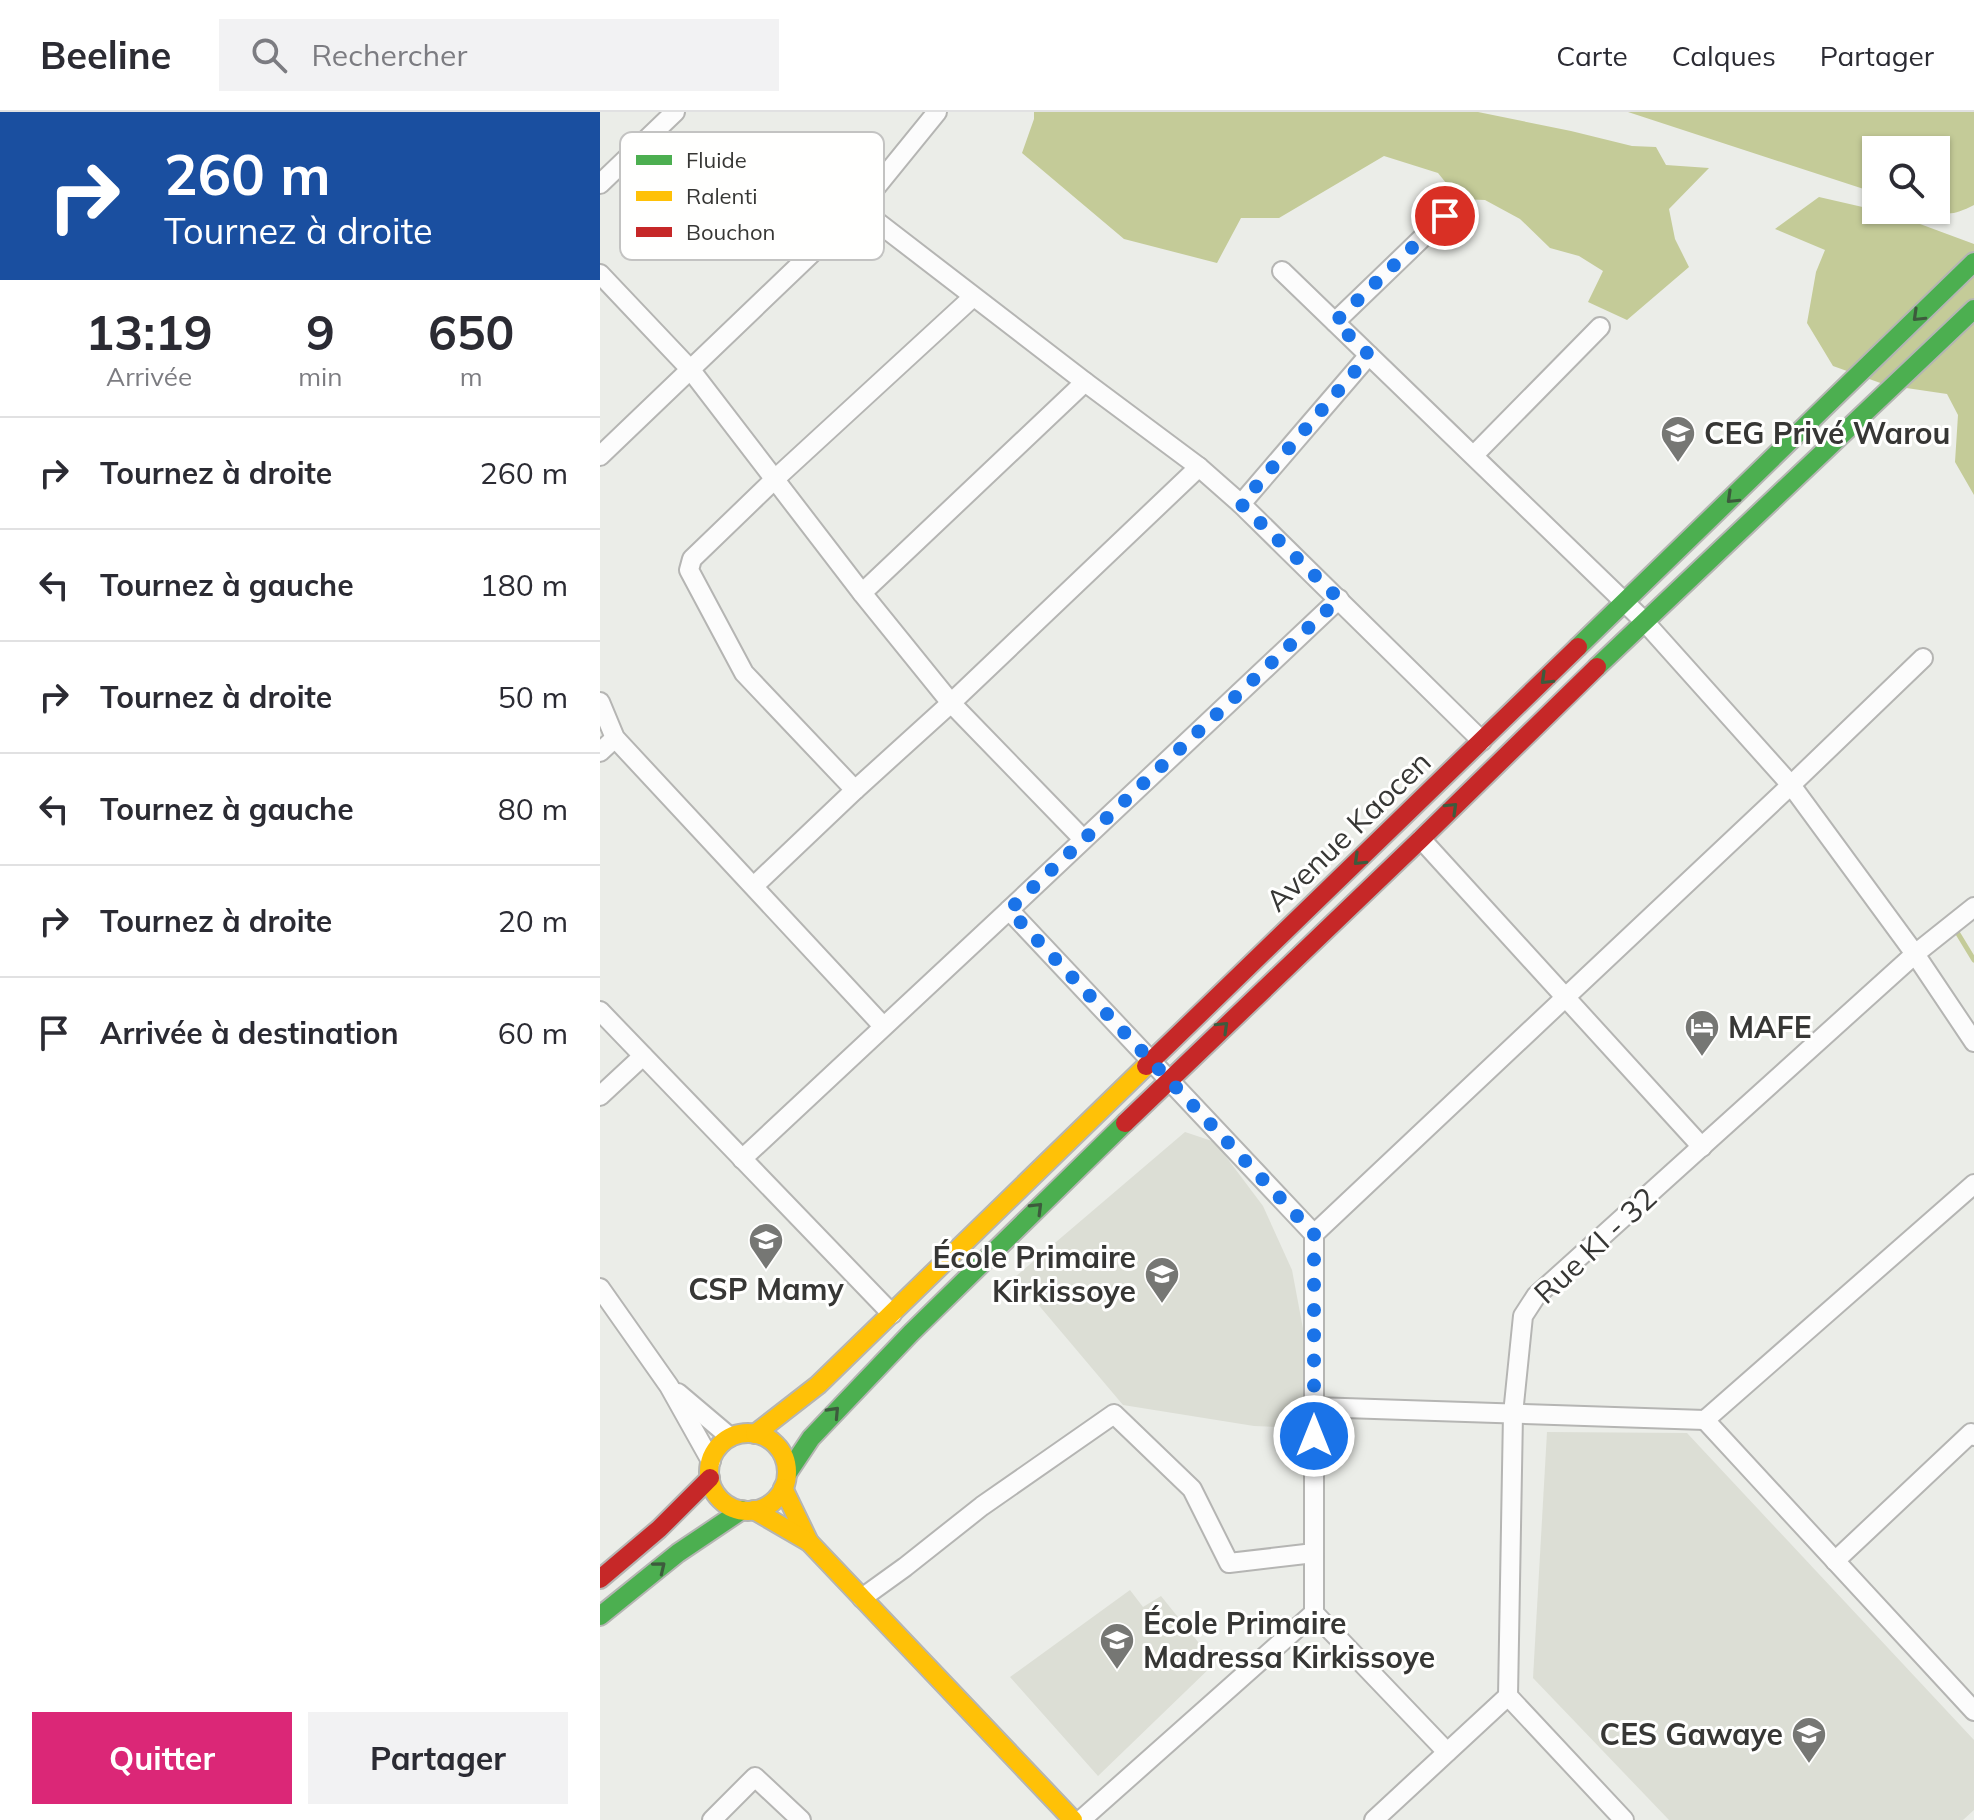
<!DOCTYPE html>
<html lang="fr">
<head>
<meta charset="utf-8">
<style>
  body { margin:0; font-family:Mulish,sans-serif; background:#f2f2f3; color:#2b2b33; height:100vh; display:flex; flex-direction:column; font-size:30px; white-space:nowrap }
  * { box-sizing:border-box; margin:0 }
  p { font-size:26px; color:#7c7c81 }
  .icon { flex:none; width:44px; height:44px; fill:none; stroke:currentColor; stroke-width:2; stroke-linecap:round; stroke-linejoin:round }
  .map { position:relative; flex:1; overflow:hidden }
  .sheet { display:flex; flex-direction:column; background:#fff; width:600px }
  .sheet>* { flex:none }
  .hud { background:#1a4fa0; color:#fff; overflow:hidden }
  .controls { position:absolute; left:1262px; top:24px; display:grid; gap:16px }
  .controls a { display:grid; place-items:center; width:88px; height:88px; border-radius:0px; background:#fff; box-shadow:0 2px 6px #0004; font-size:40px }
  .pin { position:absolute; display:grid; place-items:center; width:68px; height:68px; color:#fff; margin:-34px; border:4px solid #fff; border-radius:50%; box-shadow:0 2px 8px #0007 }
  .me { position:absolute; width:88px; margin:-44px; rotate:0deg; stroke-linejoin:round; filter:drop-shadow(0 0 6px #0008) }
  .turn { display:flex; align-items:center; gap:28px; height:168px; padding:0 32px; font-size:36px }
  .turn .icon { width:104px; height:104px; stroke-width:2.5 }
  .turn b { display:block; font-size:56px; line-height:68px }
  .eta { display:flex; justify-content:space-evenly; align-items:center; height:136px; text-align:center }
  .eta b { font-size:48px; font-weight:700; line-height:56px }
  .primary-button { display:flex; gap:16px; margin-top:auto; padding:16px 32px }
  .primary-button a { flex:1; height:92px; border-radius:0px; background:#db2777; color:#fff; font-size:32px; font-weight:700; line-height:92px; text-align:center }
  .primary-button a+a { background:#f2f2f3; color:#2b2b33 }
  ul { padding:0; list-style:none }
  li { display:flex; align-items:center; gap:24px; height:112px; padding:0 32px; border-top:2px solid #e1e1e2 }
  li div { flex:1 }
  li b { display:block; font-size:30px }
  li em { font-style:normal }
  header { display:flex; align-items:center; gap:48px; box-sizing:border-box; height:112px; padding:0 40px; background:#fff; border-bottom:2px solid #e1e1e2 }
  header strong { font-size:38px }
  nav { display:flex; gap:44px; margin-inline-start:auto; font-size:28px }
  .search { width:560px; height:72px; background:#f2f2f3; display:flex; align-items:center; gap:20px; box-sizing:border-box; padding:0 28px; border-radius:0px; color:#7c7c81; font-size:30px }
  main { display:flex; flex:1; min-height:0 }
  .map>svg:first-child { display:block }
  .built { fill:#dcded5 }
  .water { fill:#c4cb98 }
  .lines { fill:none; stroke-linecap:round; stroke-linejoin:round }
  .stream { stroke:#c4cb98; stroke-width:5 }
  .street-casing { stroke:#b5b5b3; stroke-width:22 }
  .fast-casing { stroke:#b5b5b3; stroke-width:22 }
  .slow-casing { stroke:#b5b5b3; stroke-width:22 }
  .jam-casing { stroke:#b5b5b3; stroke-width:22 }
  .street { stroke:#fcfcfc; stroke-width:18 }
  .fast { stroke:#4caf50; stroke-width:18 }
  .slow { stroke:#ffc107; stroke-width:18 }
  .jam { stroke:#c62828; stroke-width:18 }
  .oneway { stroke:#3d5b3d }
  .route { stroke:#1a73e8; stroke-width:14; stroke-dasharray:0 25.2 }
  .labels { text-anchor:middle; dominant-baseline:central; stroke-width:6; stroke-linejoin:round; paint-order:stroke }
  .poi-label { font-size:30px; font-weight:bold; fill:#373735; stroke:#fffffe; text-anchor:start }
  .street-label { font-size:30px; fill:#373735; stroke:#fffffe }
  .key { fill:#fffffe; stroke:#c3c3c2; stroke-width:2 }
  .key-label { font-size:22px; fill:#373735 }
</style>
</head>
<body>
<header>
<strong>Beeline</strong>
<div class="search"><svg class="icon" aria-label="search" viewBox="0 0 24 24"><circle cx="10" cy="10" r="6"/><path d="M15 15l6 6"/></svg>Rechercher</div>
<nav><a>Carte</a><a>Calques</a><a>Partager</a></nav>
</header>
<main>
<section class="sheet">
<div class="hud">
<div class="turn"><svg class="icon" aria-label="right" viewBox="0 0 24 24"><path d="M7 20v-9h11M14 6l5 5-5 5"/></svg><div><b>260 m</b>Tournez à droite</div></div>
</div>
<div class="eta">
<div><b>13:19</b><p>Arrivée</p></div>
<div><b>9</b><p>min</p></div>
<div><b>650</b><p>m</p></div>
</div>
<ul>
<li><svg class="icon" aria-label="right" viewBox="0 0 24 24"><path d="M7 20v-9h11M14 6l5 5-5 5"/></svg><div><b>Tournez à droite</b></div><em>260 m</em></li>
<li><svg class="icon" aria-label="left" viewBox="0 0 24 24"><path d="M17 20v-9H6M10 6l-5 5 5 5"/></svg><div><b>Tournez à gauche</b></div><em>180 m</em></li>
<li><svg class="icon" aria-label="right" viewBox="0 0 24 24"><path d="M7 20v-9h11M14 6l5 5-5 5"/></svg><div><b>Tournez à droite</b></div><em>50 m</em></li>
<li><svg class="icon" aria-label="left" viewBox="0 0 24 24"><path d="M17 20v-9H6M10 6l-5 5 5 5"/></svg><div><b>Tournez à gauche</b></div><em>80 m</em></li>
<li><svg class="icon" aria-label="right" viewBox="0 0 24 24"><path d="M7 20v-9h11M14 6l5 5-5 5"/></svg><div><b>Tournez à droite</b></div><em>20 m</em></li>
<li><svg class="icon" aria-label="arrive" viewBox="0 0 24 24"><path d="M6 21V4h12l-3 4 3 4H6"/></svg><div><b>Arrivée à destination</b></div><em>60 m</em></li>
</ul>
<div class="primary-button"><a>Quitter</a><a>Partager</a></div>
</section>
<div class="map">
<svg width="1374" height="1708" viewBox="0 0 1374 1708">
  <rect width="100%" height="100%" fill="#ebede8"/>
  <!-- built -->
  <g class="built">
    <polygon points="585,1020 615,1030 663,1094 692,1158 704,1222 703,1316 654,1314 523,1293 415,1165"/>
    <polygon points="947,1320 1087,1321 1374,1628 1374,1698 1363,1708 1069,1708 933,1566"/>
    <polygon points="530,1478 543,1495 561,1484 615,1551 498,1664 410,1565"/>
  </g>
  <!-- water -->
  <g class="water">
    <polygon points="434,0 878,0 971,19 1032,34 1056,35 1066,53 1109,56 1069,97 1075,127 1089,155 1027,208 988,190 1003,159 979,144 950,136 920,107 885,88 859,87 838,61 784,44 679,106 641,106 617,151 524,127 422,41 434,7"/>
    <path d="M1028 0H1374V93C1356 102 1349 104 1330 98H1336V38H1276V81Z"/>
    <polygon points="1219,85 1293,102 1374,132 1374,383 1355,350 1358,303 1347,282 1286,273 1233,254 1207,211 1216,160 1225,138 1175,117"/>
  </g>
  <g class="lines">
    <!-- stream -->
    <polyline class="stream" points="1357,820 1374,848"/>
    <!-- street casing -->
    <g class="street-casing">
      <g id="street">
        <polyline points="0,72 75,0"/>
        <polyline points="259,96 485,270 599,355 641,392 882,629"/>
        <polyline points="682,159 1044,509 1191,673 1315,842 1374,930"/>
        <polyline points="0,162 90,257 262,481 351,591 483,727"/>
        <polyline points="735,210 845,104"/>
        <polyline points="874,343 1000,215"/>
        <polyline points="0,344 259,96 337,0"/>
        <polyline points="641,392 769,243"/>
        <polyline points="262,481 485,270"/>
        <polyline points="0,590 15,626 283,914"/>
        <polyline points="0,640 15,626"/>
        <polyline points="255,678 144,561 89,458 92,447 175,367 373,185"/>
        <polyline points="821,727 1102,1035"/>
        <polyline points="154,774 255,678 351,591 599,355"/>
        <polyline points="409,798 739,487"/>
        <polyline points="0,899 292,1202"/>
        <polyline points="0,984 43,944"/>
        <polyline points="142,1047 409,798 714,1122 714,1501 847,1640"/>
        <polyline points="714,1122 1191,673 1323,546"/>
        <polyline points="0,1176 69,1274 111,1349"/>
        <polyline points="78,1281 130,1325"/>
        <polyline points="714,1295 1105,1308 1374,1072"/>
        <polyline points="1105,1308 1374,1599"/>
        <polyline points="1235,1449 1371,1321 1374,1324"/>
        <polyline points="262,1486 305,1455 382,1394 514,1302 592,1377 629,1451 714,1441"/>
        <polyline points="112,1708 155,1665 201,1708"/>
        <polyline points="481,1708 714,1501"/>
        <polyline points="774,1708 908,1584"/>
        <polyline points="1024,1708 908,1584 913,1302 923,1204 936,1184 1315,842 1374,795"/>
      </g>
    </g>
    <!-- fast casing -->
    <g class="fast-casing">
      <g id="fast">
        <polyline points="978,535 1374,150"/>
        <polyline points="997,555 1374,197"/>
        <polyline points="187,1362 211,1326 311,1221 525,1011"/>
        <polyline points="0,1504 78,1441 142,1398"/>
      </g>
    </g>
    <!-- slow casing -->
    <g class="slow-casing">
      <g id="slow">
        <circle cx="148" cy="1360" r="39"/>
        <polyline points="155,1322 218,1273 546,954"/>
        <polyline points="183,1376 209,1430"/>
        <polyline points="154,1398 209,1430 473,1708"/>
      </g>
    </g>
    <!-- jam casing -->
    <g class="jam-casing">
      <g id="jam">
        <polyline points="546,954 978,535"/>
        <polyline points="525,1011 821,727 997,555"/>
        <polyline points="0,1467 59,1417 110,1366"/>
      </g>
    </g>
    <!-- street -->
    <use href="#street" class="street"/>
    <!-- fast -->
    <use href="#fast" class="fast"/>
    <!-- slow -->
    <use href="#slow" class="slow"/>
    <!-- jam -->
    <use href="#jam" class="jam"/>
  </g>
  <!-- one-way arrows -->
  <defs><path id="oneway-chevron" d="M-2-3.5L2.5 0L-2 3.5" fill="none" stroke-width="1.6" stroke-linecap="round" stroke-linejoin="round" transform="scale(2)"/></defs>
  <g class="oneway">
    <use href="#oneway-chevron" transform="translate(1318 204) rotate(136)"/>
    <use href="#oneway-chevron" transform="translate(1132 386) rotate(136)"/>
    <use href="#oneway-chevron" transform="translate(946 567) rotate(136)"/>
    <use href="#oneway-chevron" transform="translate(852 696) rotate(-44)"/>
    <use href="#oneway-chevron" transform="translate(759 748) rotate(136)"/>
    <use href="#oneway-chevron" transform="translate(623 915) rotate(-44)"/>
    <use href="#oneway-chevron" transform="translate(437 1096) rotate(-45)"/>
    <use href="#oneway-chevron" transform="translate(234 1300) rotate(-47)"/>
    <use href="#oneway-chevron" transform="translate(60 1455) rotate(-39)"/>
  </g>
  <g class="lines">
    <!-- route -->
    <polyline class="route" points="714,1324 714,1122 409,798 739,487 641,392 769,243 735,210 845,104"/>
  </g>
  <!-- icons -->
  <defs>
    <g id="school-pin" transform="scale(1.8)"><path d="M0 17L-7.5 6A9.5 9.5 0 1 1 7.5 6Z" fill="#767774" stroke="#fffffe"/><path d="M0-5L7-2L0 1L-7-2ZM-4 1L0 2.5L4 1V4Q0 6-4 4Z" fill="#fff"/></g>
    <g id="hotel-pin" transform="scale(1.8)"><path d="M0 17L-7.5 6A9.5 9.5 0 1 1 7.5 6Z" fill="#767774" stroke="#fffffe"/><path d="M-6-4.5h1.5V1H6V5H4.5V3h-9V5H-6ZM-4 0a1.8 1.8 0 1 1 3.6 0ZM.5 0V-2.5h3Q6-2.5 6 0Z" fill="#fff"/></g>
  </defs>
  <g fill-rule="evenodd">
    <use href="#school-pin" x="1078" y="321"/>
    <use href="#hotel-pin" x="1102" y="915"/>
    <use href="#school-pin" x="166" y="1128"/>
    <use href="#school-pin" x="562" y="1162"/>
    <use href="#school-pin" x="517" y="1528"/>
    <use href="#school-pin" x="1209" y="1622"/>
  </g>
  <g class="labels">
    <!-- poi labels -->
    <g class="poi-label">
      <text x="1104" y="321">CEG Privé Warou</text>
      <text x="1128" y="915">MAFE</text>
      <text x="536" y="1145" text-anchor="end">École Primaire<tspan x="536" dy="34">Kirkissoye</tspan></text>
      <text x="166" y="1177" text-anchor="middle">CSP Mamy</text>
      <text x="543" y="1511">École Primaire<tspan x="543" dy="34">Madressa Kirkissoye</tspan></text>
      <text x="1183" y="1622" text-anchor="end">CES Gawaye</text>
    </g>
    <!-- street labels -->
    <g class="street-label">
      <text transform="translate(748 719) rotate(-44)">Avenue Kaocen</text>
      <text transform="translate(995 1133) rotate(-43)">Rue KI - 32</text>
    </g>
  </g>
  <!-- legend -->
  <rect x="20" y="20" width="264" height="128" rx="12" class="key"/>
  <rect x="36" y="43" width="36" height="10" fill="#4caf50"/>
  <rect x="36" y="79" width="36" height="10" fill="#ffc107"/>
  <rect x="36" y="115" width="36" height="10" fill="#c62828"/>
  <g class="key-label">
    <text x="86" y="56">Fluide</text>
    <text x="86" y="92">Ralenti</text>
    <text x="86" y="128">Bouchon</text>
  </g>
</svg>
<div class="controls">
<a><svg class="icon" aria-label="search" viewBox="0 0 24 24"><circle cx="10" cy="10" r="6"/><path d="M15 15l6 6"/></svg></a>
</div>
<div class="pin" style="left:845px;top:104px;background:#d93025"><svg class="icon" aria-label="arrive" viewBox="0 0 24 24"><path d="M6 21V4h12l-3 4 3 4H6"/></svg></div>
<svg class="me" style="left:714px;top:1324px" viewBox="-20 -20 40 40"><circle r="17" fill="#1a73e8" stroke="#fff" stroke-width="3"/><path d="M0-11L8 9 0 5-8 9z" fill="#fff"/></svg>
</div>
</main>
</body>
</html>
